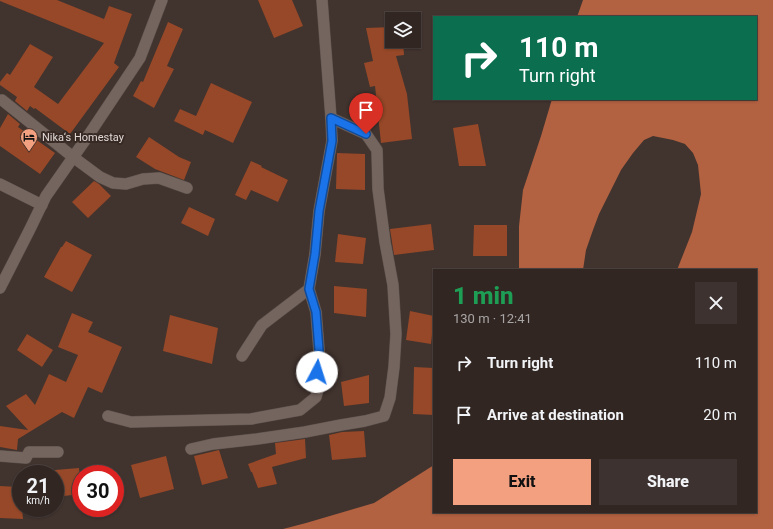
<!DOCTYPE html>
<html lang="en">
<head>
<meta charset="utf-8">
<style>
  body { margin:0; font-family:Roboto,sans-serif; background:#3d322f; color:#f1f3f6; height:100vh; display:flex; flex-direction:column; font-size:15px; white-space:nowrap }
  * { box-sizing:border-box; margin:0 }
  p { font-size:13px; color:#a8a5a5 }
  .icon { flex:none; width:22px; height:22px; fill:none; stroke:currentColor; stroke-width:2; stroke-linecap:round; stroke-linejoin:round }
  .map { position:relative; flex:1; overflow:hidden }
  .side { position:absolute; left:433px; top:269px; width:324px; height:244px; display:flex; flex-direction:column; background:#312622; border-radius:0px; box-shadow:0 1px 3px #0004,0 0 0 1px #4c4340 }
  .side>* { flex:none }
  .banner { position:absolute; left:433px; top:16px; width:324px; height:84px; border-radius:0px; box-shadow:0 1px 3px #0004,0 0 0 1px #4c4340; background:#0b6e4f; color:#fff; overflow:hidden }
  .buttons { position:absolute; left:385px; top:12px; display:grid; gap:8px }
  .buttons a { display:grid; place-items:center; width:36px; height:36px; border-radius:0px; background:#312622; box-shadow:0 1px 3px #0004,0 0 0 1px #4c4340; font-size:20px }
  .speed { position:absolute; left:12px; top:465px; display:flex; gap:8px; font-size:20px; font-weight:700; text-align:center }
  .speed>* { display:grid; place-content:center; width:52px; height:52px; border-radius:50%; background:#312622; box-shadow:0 1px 3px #0004,0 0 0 1px #4c4340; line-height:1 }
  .speed small { font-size:10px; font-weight:400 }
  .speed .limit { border:6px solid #d22; background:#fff; color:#111 }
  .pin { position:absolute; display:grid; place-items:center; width:34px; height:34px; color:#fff; margin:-41px -17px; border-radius:50% 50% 50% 0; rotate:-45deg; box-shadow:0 0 4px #0007 }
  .pin .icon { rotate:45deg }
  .me { position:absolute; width:44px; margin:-22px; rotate:5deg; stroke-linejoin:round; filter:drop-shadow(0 0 3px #0008) }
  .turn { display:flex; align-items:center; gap:14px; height:84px; padding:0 20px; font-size:18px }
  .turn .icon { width:52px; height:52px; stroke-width:2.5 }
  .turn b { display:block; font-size:28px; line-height:34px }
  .round { display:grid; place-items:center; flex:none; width:42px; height:42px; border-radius:0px; background:#3d322f }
  .summary { display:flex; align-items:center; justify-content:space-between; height:68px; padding:0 20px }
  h1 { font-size:24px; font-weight:800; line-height:30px; color:#1e9e55 }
  .cta { display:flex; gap:8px; margin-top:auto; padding:8px 20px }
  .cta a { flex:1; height:46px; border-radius:0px; background:#f2a080; color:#111; font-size:16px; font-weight:800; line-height:46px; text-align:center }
  .cta a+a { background:#3d322f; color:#f1f3f6 }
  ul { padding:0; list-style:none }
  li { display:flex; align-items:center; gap:12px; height:52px; padding:0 20px }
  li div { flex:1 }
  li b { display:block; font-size:15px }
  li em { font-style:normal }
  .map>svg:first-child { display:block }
  .water { fill:#b26141 }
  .building { fill:#964828 }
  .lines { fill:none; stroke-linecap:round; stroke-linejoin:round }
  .minor-casing { stroke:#5b504b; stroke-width:12 }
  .minor { stroke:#75655f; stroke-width:11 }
  .route-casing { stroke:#114b97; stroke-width:10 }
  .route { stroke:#1a73e8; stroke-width:7 }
  .labels { text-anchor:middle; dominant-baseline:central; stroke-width:4; stroke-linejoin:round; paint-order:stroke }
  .poi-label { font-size:11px; fill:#e0d7d4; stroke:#372924; text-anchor:start }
</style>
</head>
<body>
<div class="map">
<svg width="773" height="529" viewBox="0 0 773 529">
  <rect width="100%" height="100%" fill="#41332e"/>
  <!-- water -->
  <polygon class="water" points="583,0 773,0 773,529 283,529 306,523 374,503 434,465 434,512 756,512 756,270 677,270 692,232 701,194 698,165 693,153 685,144 673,140 653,136 644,140 633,153 621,170 599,214 593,230 586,250 583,270 519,270 519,226 523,190 541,136 552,99 756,99 756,17 577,17"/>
  <!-- building -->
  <g class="building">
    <polygon points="0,0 57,0 104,19 109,6 132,14 114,63 119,67 70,134 35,108 34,109 30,106 27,111 15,101 17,97 0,85 0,82 7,73 10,75 30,44 53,57 34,87 58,104 104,43 0,1"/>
    <polygon points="258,0 292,0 303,26 274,38"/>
    <polygon points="168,22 183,29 167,66 174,69 154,108 133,96 141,81 143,82"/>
    <polygon points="392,27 392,41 403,41 404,55 396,56 407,94 412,139 381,143 375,86 370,87 364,63 373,61 366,28"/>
    <polygon points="211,83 252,102 233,143 205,130 203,135 174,121 180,109 196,116"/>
    <polygon points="8,114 20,124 18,127 55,153 40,174 0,146 0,128"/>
    <polygon points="478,124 486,166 459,166 453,128"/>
    <polygon points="149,137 179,157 191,162 184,180 155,169 136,157"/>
    <polygon points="337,153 365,154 365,190 336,189"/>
    <polygon points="251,161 262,166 261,167 288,180 278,202 251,190 246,200 235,195"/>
    <polygon points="94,181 99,184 111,196 88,218 72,202"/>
    <polygon points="189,207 215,219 208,236 181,223"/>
    <polygon points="431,224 434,250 394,255 390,229"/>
    <polygon points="474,225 507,225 507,256 473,256"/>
    <polygon points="338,234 366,238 363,264 335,262"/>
    <polygon points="66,241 92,255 72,292 44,277 61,247 62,247"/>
    <polygon points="334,286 367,289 366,317 334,313"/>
    <polygon points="410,311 434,316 431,344 406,340"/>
    <polygon points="72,313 93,322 88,332 122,347 102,393 88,387 74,418 62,412 18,439 17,450 0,447 0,426 28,430 6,406 26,394 35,405 49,374 66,382 78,355 58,347"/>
    <polygon points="170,315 218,328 212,364 163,351"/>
    <polygon points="27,334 53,350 42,367 17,350"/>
    <polygon points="414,367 434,368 434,415 413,414"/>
    <polygon points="369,375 369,403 344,406 341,382"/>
    <polygon points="364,431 366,457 332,460 329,435 342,432"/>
    <polygon points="305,439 306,458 272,467 277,484 258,488 252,472 251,472 248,464 276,454 275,443"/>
    <polygon points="219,450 228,478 202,485 194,456"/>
    <polygon points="166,456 174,489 140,498 131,465"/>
    <polygon points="79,468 81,494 55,497 55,470"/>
    <polygon points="0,486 19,487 21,508 22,508 23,519 0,518"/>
  </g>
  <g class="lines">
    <!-- minor casing -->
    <g class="minor-casing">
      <g id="minor">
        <polyline points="2,100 73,157 100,177 113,183 126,184 143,179 159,178 187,188"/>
        <polyline points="0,184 42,205"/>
        <polyline points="0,288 30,229 46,196 88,136 140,58 162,0"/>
        <polyline points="242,356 262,325 309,289"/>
        <polyline points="108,416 131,422 251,419 300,410 316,397 320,382 317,372 319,350 316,312 309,289 315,254 319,211 332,141 331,118 322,0"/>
        <polyline points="191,449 213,444 257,439 305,432 341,425 365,421 384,416 390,398 394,367 396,334 393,285 385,242 378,189 377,150 366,134 331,118"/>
        <polyline points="0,456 26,458 29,452 58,452"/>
      </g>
    </g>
    <!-- minor -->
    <use href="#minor" class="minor"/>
  </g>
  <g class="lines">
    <!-- route casing -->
    <g class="route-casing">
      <polyline id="route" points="317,372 319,350 316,312 309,289 315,254 319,211 332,141 331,118 366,134"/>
    </g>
    <!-- route -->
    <use href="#route" class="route"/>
  </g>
  <!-- icons -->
  <defs>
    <g id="hotel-pin" transform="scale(0.9)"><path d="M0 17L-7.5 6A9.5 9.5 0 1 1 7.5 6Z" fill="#f2a080" stroke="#372924"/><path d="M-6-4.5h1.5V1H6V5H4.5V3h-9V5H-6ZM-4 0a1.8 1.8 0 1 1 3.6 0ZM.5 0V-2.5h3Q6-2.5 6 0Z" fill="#111"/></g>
  </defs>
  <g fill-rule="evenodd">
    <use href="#hotel-pin" x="29" y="137"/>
  </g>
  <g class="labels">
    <!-- poi labels -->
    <g class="poi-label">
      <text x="42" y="137">Nika‘s Homestay</text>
    </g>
  </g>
</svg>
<div class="buttons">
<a><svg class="icon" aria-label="layers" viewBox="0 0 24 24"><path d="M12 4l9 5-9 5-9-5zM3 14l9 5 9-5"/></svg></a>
</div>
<div class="speed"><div>21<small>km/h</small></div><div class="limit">30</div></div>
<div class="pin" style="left:366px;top:134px;background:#d93025"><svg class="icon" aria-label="arrive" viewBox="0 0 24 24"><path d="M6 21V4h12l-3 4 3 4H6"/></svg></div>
<svg class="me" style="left:317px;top:372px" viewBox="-20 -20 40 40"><circle r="19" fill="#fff"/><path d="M0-13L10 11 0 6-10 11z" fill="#1a73e8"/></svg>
<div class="banner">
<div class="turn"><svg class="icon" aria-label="right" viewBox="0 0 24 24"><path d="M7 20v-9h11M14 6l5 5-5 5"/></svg><div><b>110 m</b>Turn right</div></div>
</div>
<section class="side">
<div class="summary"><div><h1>1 min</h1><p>130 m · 12:41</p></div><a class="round"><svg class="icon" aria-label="close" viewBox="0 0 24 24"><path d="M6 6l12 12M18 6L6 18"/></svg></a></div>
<ul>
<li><svg class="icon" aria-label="right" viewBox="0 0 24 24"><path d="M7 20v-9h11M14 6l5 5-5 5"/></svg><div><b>Turn right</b></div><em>110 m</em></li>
<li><svg class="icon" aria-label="arrive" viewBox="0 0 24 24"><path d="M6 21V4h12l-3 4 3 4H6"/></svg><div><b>Arrive at destination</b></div><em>20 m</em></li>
</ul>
<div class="cta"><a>Exit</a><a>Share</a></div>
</section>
</div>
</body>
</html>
